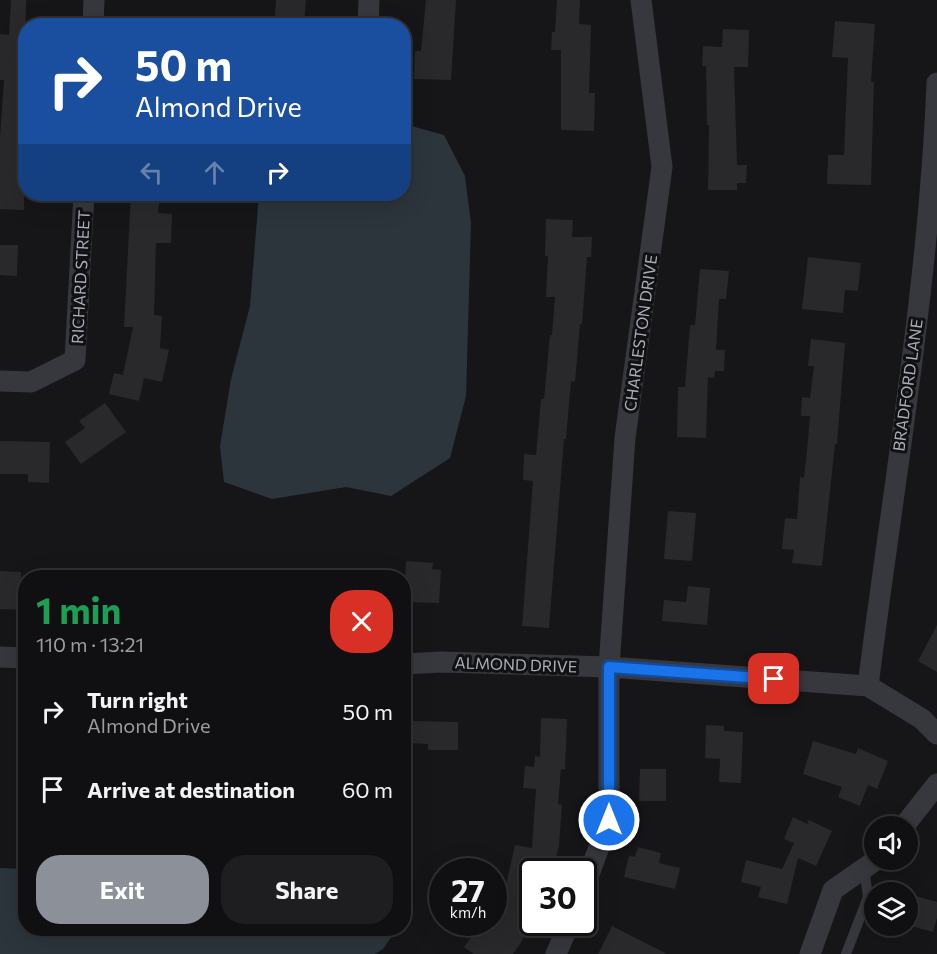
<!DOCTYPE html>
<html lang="en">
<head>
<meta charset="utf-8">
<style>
  body { margin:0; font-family:Commissioner,sans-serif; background:#1e1e20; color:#f1f3f6; height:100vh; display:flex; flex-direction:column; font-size:22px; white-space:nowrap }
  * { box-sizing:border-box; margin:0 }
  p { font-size:20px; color:#9c9d9f }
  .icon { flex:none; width:33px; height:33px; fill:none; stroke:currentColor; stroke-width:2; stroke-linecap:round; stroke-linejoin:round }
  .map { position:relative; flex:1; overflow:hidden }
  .sheet { position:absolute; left:18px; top:570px; width:393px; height:366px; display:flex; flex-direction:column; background:#101012; border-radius:24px; box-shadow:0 6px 24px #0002,0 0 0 2px #303032 }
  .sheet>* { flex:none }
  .hud { position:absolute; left:18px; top:18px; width:393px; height:183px; border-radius:24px; box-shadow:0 6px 24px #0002,0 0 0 2px #303032; background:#1a4fa0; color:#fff; overflow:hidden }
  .controls { position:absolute; left:864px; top:816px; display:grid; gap:12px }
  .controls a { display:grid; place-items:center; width:54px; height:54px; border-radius:50%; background:#101012; box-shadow:0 6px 24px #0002,0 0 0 2px #303032; font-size:30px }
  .speed { position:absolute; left:429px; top:858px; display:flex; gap:12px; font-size:30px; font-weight:700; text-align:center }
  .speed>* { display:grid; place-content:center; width:78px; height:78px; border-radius:50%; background:#101012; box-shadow:0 6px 24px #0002,0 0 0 2px #303032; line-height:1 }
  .speed small { font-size:15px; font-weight:400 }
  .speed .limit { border:3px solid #111; border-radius:9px; background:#fff; color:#111 }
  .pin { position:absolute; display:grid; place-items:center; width:51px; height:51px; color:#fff; margin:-26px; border-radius:12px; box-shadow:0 3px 9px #0006 }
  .me { position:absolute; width:66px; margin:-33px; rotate:0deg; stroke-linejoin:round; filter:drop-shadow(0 0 4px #0008) }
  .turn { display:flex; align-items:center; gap:21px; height:126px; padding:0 18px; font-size:27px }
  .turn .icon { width:78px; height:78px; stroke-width:2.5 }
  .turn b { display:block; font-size:42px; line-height:51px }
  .lanes { display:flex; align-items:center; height:57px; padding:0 18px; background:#0003; justify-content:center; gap:30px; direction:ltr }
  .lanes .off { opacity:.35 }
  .round { display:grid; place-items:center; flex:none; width:63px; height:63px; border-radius:24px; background:#1e1e20 }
  .summary { display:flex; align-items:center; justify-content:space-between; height:102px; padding:0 18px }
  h1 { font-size:36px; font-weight:700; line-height:45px; color:#1e9e55 }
  .button { display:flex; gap:12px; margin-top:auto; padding:12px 18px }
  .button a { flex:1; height:69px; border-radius:24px; background:#8c9099; color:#fff; font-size:24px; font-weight:700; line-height:69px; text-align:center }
  .button a+a { background:#1e1e20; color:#f1f3f6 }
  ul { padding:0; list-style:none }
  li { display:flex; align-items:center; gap:18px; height:78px; padding:0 18px }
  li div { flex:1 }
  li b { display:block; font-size:22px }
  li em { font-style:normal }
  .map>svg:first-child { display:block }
  .water { fill:#2c353c }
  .building { fill:#29292c }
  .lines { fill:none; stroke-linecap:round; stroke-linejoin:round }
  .service { stroke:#37383d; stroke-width:10 }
  .minor { stroke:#37383d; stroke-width:21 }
  .route-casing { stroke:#114b97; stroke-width:15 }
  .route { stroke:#1a73e8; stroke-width:10 }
  .labels { text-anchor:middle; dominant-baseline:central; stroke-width:6; stroke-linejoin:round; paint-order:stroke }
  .street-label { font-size:16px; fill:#a8adb8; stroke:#111113 }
</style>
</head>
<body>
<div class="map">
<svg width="937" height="954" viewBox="0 0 937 954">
  <rect width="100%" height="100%" fill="#161618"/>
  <!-- water -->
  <g class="water">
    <polygon points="404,124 444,135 465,176 471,223 466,396 450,458 391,496 346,487 272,499 224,482 220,446 231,379 250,306 259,194 404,194"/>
    <polygon points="0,868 25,869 26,928 397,929 383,949 375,954 0,954"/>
  </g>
  <!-- building -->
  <g class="building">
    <polygon points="11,0 26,0 24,210 0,209 0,138 4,80 0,80 0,34 9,35"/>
    <polygon points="276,0 306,0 304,26 274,26"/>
    <polygon points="426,0 456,0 451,80 414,79 415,51 421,51"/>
    <polygon points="557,0 580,0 579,24 591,25 589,93 595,93 594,131 561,130 561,50 551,50 552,32 555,32"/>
    <polygon points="835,21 875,24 871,82 874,82 871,185 827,184 828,155 844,155 848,58 832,57"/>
    <polygon points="723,29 749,30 748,67 734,67 737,165 747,165 746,183 737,183 737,190 708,190 709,125 707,125 706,66 702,66 703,46 722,47"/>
    <polygon points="131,194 160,194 158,213 172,214 171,243 156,243 154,315 162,316 160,348 169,350 162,382 144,378 139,401 109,394 114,373 123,375 133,327 124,327"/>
    <polygon points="546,219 573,220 572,237 592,237 591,257 587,257 582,324 580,324 575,382 571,381 566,439 564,439 549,628 522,626 533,481 523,480 524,454 536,455 541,399 544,399 550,335 552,335 555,297 546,297 548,256 545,256"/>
    <polygon points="0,245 18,245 17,276 0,275"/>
    <polygon points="808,257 861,263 858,291 845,290 843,313 802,309"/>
    <polygon points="700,269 729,271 726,299 719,299 716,350 725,350 724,371 715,371 714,378 708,377 706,438 677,437 678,387 685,387 690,325 695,325"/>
    <polygon points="811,339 845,343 837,444 835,444 822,566 792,563 794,550 782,549 785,518 797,519 800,477 804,478 807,451 810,416 801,416 802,397 810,398 814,366 808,366"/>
    <polygon points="105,403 126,432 81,464 65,442 85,428 79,421"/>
    <polygon points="0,441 50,442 49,483 28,482 28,474 0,474"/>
    <polygon points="668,511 696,513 692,561 664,559"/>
    <polygon points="406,561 433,563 432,569 441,570 439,603 404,602"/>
    <polygon points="0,571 21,572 21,586 26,586 26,610 0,609"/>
    <polygon points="688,586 710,588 707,625 662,621 664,600 686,602"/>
    <polygon points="937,625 937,672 918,661"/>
    <polygon points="541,718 567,719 565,770 561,769 558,804 562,805 559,845 553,872 532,872 532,916 522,941 513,954 474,954 464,947 477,929 485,934 503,907 494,903 494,880 506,885 515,845 532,848 536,789 523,788 525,766 534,767 535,756 540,757"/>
    <polygon points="408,721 458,722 458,750 428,750 428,744 408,743"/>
    <polygon points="706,725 724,726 724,731 743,732 741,783 719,782 720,759 705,758"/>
    <polygon points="813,741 856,754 858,748 888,761 877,789 868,785 860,806 838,797 842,787 803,774"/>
    <polygon points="640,769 666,769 666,801 639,801"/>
    <polygon points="793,817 807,824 809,820 832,831 816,866 798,858 787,904 758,897 761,887 741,882 746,860 782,869 794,843 784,839"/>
    <polygon points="638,847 661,853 659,863 680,868 675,889 624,877 629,856 635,857"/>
    <polygon points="908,894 937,902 937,918 933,932 908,925"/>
    <polygon points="612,926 667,954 598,954"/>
  </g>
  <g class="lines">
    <!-- service -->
    <polyline class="service" points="846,954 868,897 864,868"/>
    <!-- minor -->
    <g class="minor">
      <polyline points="93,26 94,0"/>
      <polyline points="368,26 369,0"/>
      <polyline points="0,381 31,382 75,360 84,194"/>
      <polyline points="0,657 26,658"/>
      <polyline points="404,664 441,662 609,667 868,686 922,719 937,734"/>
      <path d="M868 686C893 486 929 285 937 83"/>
      <polyline points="904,826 937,784"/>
      <polyline points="584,888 609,820 609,667 625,438 662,167 641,0"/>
      <polyline points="556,954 570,922"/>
      <polyline points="810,954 833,890 876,860"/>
    </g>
  </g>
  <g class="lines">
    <!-- route casing -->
    <g class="route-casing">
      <polyline id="route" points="609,820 609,667 774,679"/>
    </g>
    <!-- route -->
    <use href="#route" class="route"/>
  </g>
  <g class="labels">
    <!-- street labels -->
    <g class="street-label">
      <text transform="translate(80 277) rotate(-87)">RICHARD STREET</text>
      <text transform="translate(640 333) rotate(-82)">CHARLESTON DRIVE</text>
      <text transform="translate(907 385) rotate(-82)">BRADFORD LANE</text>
      <text transform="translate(516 664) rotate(2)">ALMOND DRIVE</text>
    </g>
  </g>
</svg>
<div class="controls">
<a><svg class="icon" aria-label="sound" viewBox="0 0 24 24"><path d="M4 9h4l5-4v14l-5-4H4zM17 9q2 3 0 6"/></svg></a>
<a><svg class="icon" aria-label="layers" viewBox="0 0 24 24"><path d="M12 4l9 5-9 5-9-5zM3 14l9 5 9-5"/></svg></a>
</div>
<div class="speed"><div>27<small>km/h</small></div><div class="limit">30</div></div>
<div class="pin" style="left:774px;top:679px;background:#d93025"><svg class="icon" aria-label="arrive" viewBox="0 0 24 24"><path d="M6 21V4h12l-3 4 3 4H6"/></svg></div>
<svg class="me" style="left:609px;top:820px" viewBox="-20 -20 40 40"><circle r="17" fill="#1a73e8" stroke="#fff" stroke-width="3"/><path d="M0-11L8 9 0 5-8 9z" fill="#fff"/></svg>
<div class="hud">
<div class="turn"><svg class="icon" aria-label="right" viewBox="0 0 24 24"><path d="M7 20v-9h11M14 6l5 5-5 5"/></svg><div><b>50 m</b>Almond Drive</div></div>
<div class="lanes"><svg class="icon off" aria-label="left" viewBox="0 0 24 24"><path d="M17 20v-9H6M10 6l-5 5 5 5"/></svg><svg class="icon off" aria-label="ahead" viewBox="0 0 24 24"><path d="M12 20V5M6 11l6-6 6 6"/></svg><svg class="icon" aria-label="right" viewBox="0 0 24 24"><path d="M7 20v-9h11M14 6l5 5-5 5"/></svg></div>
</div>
<section class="sheet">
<div class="summary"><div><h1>1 min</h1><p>110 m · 13:21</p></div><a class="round" style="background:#d93025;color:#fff"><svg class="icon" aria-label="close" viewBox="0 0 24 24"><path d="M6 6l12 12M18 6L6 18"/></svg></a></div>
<ul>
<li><svg class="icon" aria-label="right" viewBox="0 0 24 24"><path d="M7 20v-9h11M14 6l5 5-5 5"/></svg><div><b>Turn right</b><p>Almond Drive</p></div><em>50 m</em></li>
<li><svg class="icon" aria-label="arrive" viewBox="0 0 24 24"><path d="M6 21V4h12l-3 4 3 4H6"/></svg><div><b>Arrive at destination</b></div><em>60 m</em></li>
</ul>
<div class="button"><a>Exit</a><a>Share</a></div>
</section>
</div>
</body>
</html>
